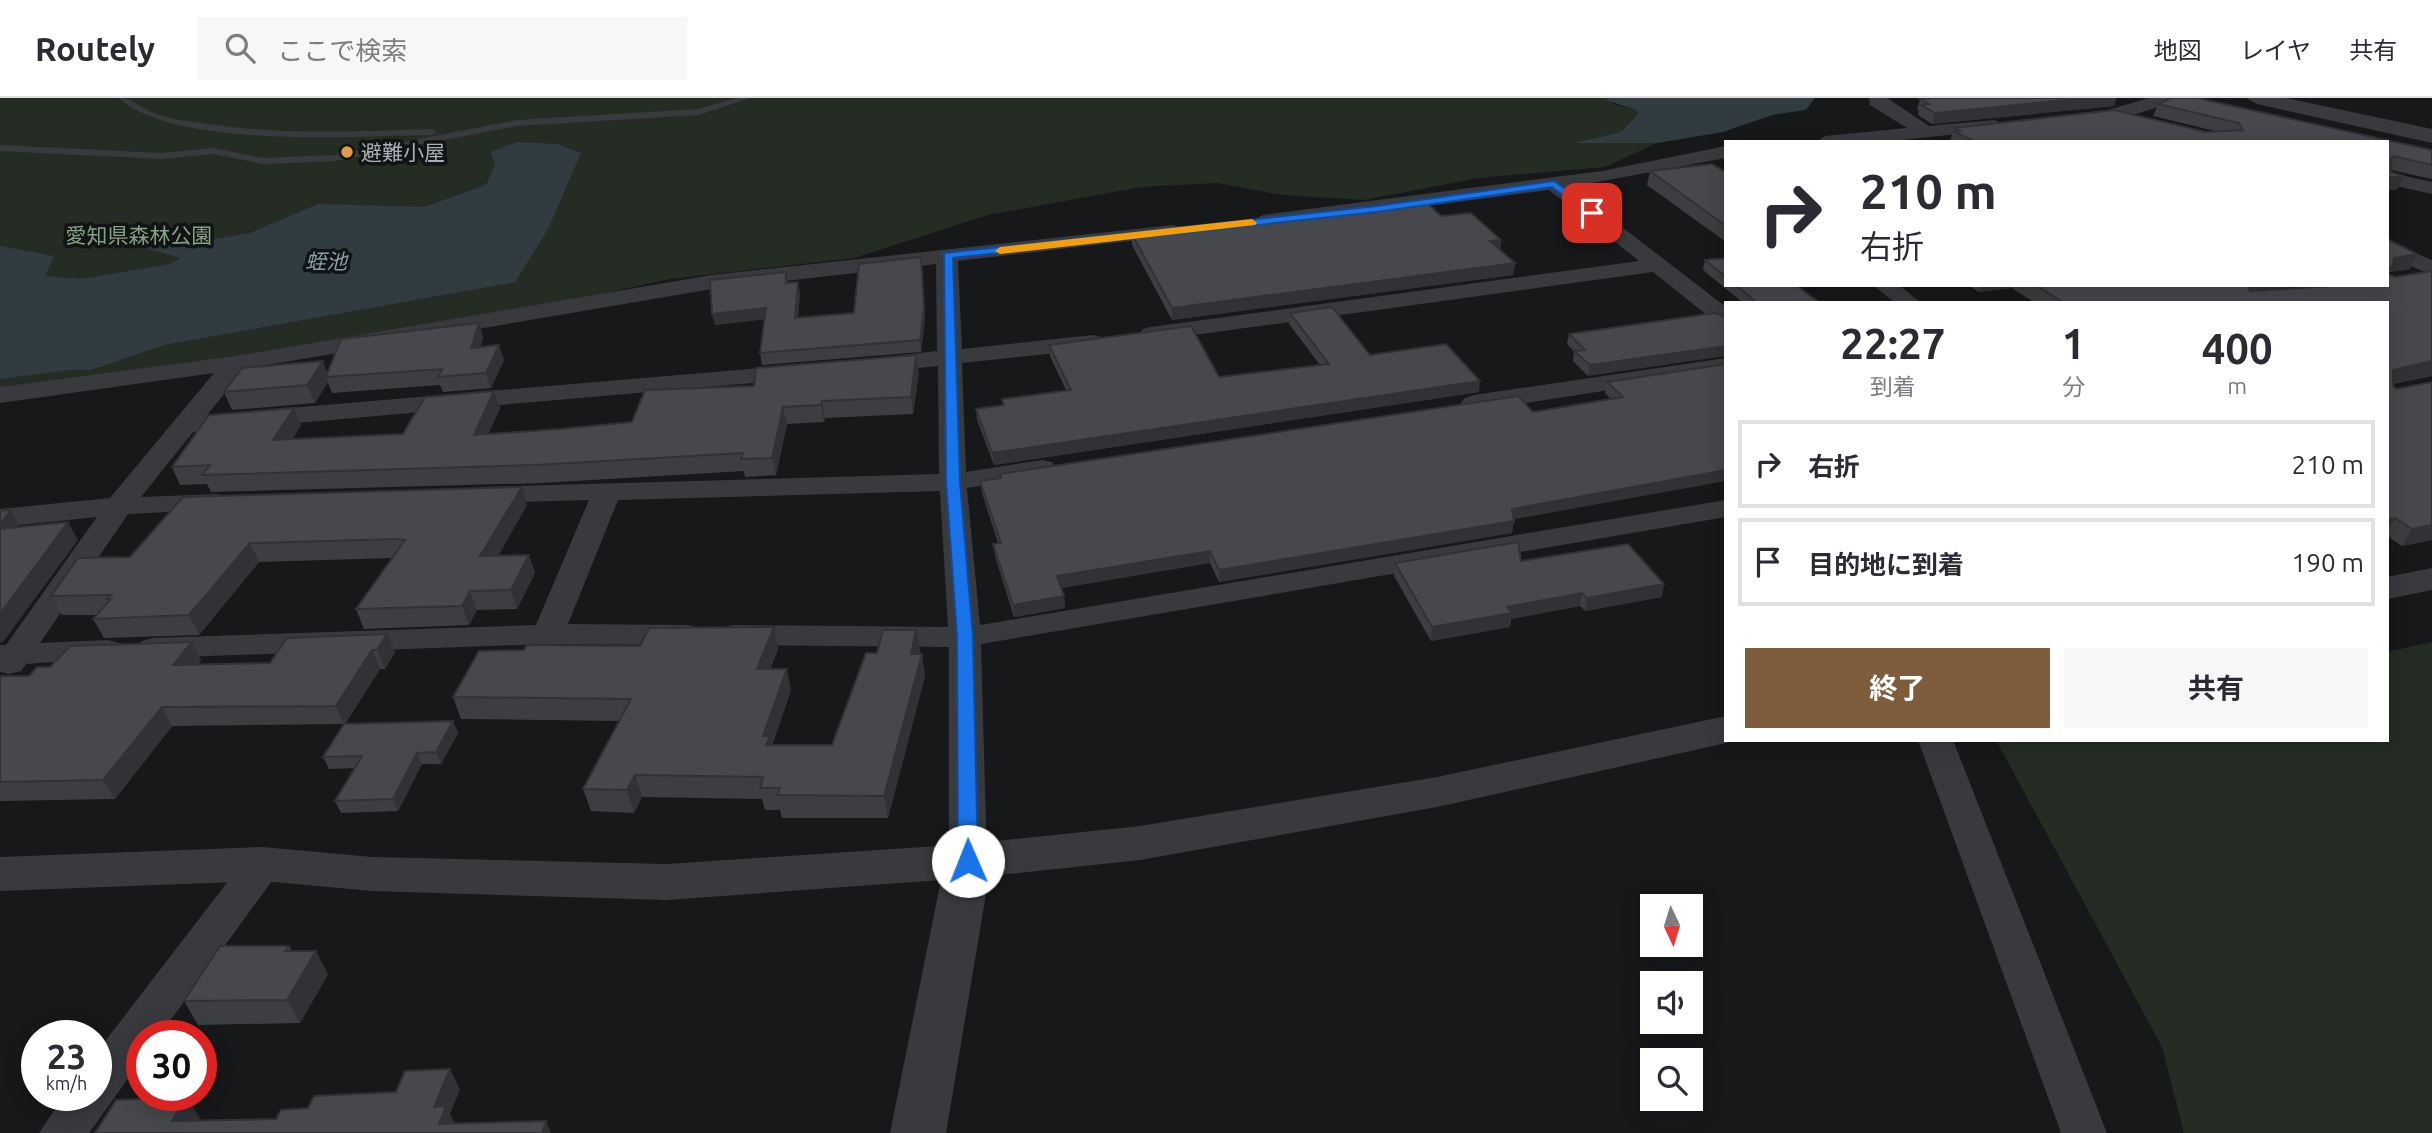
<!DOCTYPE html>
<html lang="ja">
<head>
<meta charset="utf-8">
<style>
  body { margin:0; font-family:Ubuntu,"Noto Sans JP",sans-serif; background:#f7f7f7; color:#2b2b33; height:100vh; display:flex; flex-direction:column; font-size:26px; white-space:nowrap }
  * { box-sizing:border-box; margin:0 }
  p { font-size:23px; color:#7c7c81 }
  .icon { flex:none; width:38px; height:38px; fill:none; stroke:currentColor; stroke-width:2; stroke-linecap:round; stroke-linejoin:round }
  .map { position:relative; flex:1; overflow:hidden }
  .drawer { position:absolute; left:1724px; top:203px; width:665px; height:441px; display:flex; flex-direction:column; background:#fff; border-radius:0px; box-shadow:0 4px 18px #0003 }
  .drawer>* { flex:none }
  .top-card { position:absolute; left:1724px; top:42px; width:665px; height:147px; border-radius:0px; box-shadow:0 4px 18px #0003; background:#fff; color:#2b2b33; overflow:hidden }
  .needle { width:46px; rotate:176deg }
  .controls { position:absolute; left:1640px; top:796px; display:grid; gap:14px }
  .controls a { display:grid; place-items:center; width:63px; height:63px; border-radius:0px; background:#fff; box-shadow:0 4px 18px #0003; font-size:35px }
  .speed { position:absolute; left:21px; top:922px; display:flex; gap:14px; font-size:35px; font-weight:700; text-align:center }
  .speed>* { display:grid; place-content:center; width:91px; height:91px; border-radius:50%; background:#fff; box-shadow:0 4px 18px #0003; line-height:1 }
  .speed small { font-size:18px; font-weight:400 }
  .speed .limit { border:10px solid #d22; background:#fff; color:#111 }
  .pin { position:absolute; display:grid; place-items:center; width:60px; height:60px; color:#fff; margin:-30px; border-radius:14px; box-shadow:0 4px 10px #0006 }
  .me { position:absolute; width:77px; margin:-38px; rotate:359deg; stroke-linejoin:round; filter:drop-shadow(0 0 5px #0008) }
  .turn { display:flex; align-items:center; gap:24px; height:147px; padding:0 21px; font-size:32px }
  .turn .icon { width:91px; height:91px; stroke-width:2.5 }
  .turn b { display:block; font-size:49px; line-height:60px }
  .eta { display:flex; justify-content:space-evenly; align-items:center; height:119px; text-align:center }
  .eta b { font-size:42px; font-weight:700; line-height:49px }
  .action { display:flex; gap:14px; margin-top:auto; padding:14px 21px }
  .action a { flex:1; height:80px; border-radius:0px; background:#7d5d3c; color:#fff; font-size:28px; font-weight:700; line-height:80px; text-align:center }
  .action a+a { background:#f7f7f7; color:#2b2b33 }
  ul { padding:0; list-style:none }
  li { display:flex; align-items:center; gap:21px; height:88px; margin:0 14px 10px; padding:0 7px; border:4px solid #e1e1e2; border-radius:0px }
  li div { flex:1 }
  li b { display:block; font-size:26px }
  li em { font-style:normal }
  header { display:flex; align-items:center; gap:42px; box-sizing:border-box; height:98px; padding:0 35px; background:#fff; border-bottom:2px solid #e1e1e2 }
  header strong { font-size:33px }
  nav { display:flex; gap:38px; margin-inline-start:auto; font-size:24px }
  .search { width:490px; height:63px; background:#f7f7f7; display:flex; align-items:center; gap:18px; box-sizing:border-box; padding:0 24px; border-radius:0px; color:#7c7c81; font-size:26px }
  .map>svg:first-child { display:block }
  .green { fill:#242c24 }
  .water { fill:#313c41 }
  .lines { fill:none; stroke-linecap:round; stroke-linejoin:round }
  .service { fill:#393a3e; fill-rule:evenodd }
  .minor { fill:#393a3e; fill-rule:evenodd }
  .tertiary { fill:#393a3e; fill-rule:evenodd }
  .wall { fill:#3c3e41 }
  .shaded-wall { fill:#313235 }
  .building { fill:#46484c; stroke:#313235; stroke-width:2 }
  .route { fill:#1a73e8; stroke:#114b97; stroke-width:2 }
  .slow { fill:#f59e0b }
  .poi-dot { fill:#e29a47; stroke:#121314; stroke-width:2.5 }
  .labels { text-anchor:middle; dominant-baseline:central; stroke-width:7; stroke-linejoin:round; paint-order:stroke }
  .far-poi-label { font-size:21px; fill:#abb0b8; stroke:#121314; text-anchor:start }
  .far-park-label { font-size:21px; fill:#85a184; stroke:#121314 }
  .far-water-label { font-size:21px; font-style:italic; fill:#85a1af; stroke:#121314 }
</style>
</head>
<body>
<header>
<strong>Routely</strong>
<div class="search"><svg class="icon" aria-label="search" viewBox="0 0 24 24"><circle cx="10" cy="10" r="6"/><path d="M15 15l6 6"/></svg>ここで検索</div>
<nav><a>地図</a><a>レイヤ</a><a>共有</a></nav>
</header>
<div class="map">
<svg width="2432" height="1035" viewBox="0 0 2432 1035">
  <rect width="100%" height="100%" fill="#171819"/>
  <!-- green -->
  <g class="green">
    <polygon points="0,0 1608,0 1613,6 1638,13 1638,16 1621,34 1575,45 1657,45 1605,69 1478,80 1364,102 1282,97 1218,85 1141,89 988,117 854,160 670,181 519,214 241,260 0,293"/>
    <polygon points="2432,544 2432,1035 2184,1035 2162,949 1996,642 2387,642 2387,554"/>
  </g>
  <!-- water -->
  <g class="water">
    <polygon points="1608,0 1815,0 1806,12 1772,17 1723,34 1657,45 1574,45 1621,34 1638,16 1638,13 1606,2"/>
    <polygon points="517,44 557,46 581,55 548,131 515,184 164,247 91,272 69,272 0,281 0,148 54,158 45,178 81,181 170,166 181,160 134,147 163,140 216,141 250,135 318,106 424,109 486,87 495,67 491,54"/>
  </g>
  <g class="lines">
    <!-- service -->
    <g class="service">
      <path d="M119 0C132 0 136 7 147 12 168 22 194 24 216 27 287 37 361 33 432 31L437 34 432 37C358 38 174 51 119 0Z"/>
      <polygon points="737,0 750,0 699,17 517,28 336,63 262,66 214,56 161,61 0,53 0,47 161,55 214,50 262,60 336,57 517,22 698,11"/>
    </g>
    <!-- minor -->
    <g class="minor">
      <polygon points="1869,0 1887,0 1929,28 1995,22 2004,27 1995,32 1883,44 1816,44 1825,38 1907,30 1870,7"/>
      <path d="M2149 0H2177L2174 4C2154 10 2084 36 2069 20L2072 16 2108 12Z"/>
      <polygon points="1726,48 1726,60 1570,89 1726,209 1726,228 1718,226 1653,174 1151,243 1143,241 1139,236 1143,231 1151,229 1639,163 1549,92 1263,129 1253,123 1263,117 1602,73"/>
      <polygon points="2387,74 2432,84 2432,96 2387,86"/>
      <polygon points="1173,127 1180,129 1183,133 1180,137 958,163 962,251 1093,237 1101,239 1105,244 1101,249 1093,251 962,265 966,374 1042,362 1052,364 1056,370 1052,376 1042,378 967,390 980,527 1726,402 1726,419 981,546 987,763 982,773 968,777 954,773 949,763 949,549 733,547 722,544 717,537 722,530 733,527 948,529 940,393 618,402 568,526 688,527 699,530 704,537 699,544 688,547 548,546 153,560 142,557 137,550 142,543 153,540 536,527 589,402 483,405 473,403 469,397 473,391 483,389 939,376 938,268 876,274 867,272 864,267 867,262 876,260 937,253 936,166 712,191 244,271 207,317 797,267 806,269 809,274 806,279 797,281 193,334 141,399 218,396 228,399 232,405 228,411 128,416 40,545 108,542 119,545 124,552 119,559 26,566 21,573 9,576 0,574 0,547 6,547 97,419 0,429 0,411 110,400 214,275 0,305 0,289 236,258 712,177"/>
      <polygon points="2387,144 2432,162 2432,177 2387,158"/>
      <polygon points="1873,187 1899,187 1921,205 1895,205"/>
      <polygon points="1726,260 1726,274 1474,313 1465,310 1461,305 1465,300 1474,297"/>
      <polygon points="1918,642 1953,642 2107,1035 2061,1035"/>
      <polygon points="263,752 277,756 282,766 277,776 159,938 142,938 142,961 89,1035 39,1035 64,998 96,998 96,955 249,756"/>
    </g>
    <!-- tertiary -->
    <g class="tertiary">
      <polygon points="2246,0 2286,0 2432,31 2432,45 2257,6"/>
      <polygon points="2432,470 2432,492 2387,501 2387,479"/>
      <polygon points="1726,618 1726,642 1740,642 1437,709 1140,762 989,778 946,1035 890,1035 941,782 667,802 372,793 263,783 0,793 0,759 263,749 372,759 667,766 968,746 1140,728 1437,679"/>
    </g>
  </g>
  <!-- wall -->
  <g class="wall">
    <polygon points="1933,0 2116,0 2114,8 1932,26 1918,17 1919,13 1917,12 1920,1"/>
    <polygon points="2171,0 2197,0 2432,52 2432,81 2391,72 2391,74 2404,78 2398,91 2387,92 2387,44 1952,44 1950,43 1954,30 2114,12 2206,34 2215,33 2153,18 2158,6"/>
    <polygon points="1650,73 1726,74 1726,144 1647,87"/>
    <polygon points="1441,118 1501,142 1500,152 1515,165 1513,177 1172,222 1132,147 1132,136"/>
    <polygon points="2387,141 2410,171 2390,174 2388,177 2395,179 2432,173 2432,278 2393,286 2393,288 2396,291 2432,284 2432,442 2402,448 2387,438 2387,205 2035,205 2012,190 1979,194 1968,187 2308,187 2274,191 2387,187"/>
    <polygon points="921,159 925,220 921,254 762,267 760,255 764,221 715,227 712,216 786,174 788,185 800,195 798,219 854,215"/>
    <polygon points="1726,160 1726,187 1796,187 1820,205 1743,205 1703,172 1705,162"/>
    <polygon points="1290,215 1370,257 1479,294 994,367 977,322 976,311 1002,307 1002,301 1066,292 1050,258 1049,247 1219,279 1320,267 1289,226"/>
    <polygon points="1726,219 1588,278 1573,263 1574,253 1567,246 1569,236"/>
    <polygon points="479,225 483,240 480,249 504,262 491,290 443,294 440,287 332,295 328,284 315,305 232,312 224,294 328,275"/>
    <polygon points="1726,266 1514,422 1512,435 1219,484 1210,465 1061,490 1064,498 1065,510 1014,519 995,458 993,446 998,445 982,395 980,383 1000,380 1000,376 1533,314 1611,301 1605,295 1607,284"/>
    <polygon points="919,273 913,316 825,320 824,324 787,326 776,377 745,379 744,373 541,385 211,394 207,386 180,387 172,369 301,327 292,341 403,336 494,293 500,310 488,336 560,331 632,324 754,288"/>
    <polygon points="527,407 498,458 529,457 535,475 517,511 477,512 469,527 364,531 356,511 393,460 259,464 199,537 104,540 93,521 97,517 62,517 51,498 130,459"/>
    <polygon points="1521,463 1662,499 1585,513 1580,508 1511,521 1510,529 1431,543 1394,478 1395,465"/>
    <polygon points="774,529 778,551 770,571 791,592 772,647 832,647 916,532 920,553 919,556 925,578 888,720 782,720 780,712 765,712 762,701 642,699 634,715 591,713 583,691 620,623 461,621 453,599 640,548"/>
    <polygon points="387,536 395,554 385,571 380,571 345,626 453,623 458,635 441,666 422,666 398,713 341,715 335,703 355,670 329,671 323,659 344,626 172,628 115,701 0,703 0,578 29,578 201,562 198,567 270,565"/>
    <polygon points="289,848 292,853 328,876 300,925 198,927 184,903"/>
  </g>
  <!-- shaded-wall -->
  <g class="shaded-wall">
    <polygon points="2086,0 2116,0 2114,8 1932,26 1935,15"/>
    <polygon points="2404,78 2398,91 2387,92 2387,80"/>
    <polygon points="1501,142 1500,153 1490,143"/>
    <polygon points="2417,156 2410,171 2390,174 2394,160"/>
    <polygon points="921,159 925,220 921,254 920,242"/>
    <polygon points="1515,165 1513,177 1172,222 1172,210"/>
    <polygon points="798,184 800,195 797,231 795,220"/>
    <polygon points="1982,187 2013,187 2012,190 1979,194"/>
    <polygon points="2249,187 2308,187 2266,192 2250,197 2248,188"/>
    <polygon points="766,210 768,221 715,227 712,216"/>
    <polygon points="479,225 483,240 476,265 471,250"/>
    <polygon points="499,247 504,262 491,290 486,275"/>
    <polygon points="1726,248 1726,258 1588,278 1590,267"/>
    <polygon points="916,257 919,273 913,316 911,299"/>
    <polygon points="323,263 329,279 326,279 328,284 315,305 307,287"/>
    <polygon points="2432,263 2432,277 2387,287 2393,272"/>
    <polygon points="1480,283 1479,294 994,367 992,355"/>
    <polygon points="494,293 500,310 480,354 474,337"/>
    <polygon points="822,303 825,320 824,324 821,307"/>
    <polygon points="783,309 787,326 776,377 772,360"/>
    <polygon points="294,310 301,327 281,360 273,342"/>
    <polygon points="1726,372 1726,383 1510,422 1512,411"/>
    <polygon points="522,389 527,407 487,477 480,458"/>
    <polygon points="11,412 20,430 0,438 0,426"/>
    <polygon points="2395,420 2387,434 2387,422"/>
    <polygon points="1514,423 1512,435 1219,484 1219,472"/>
    <polygon points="68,424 78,442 3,544 0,545 0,516"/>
    <polygon points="2432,427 2432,442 2402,448 2412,431"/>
    <polygon points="250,445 259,464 199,537 189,517"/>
    <polygon points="1210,453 1210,465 1058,490 1057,478"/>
    <polygon points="529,457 535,475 517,511 511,492"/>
    <polygon points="1664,486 1662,499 1585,513 1587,500"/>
    <polygon points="470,493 477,512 469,527 462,508"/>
    <polygon points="1582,495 1580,508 1511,521 1510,529 1431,543 1432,529 1507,509"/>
    <polygon points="1064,498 1065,510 1014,519 1013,507"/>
    <polygon points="774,529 778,551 762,592 757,571"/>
    <polygon points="916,532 920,553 914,577 911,556"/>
    <polygon points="387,536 395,554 385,571 377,552"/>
    <polygon points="192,544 201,562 183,586 173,567"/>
    <polygon points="372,552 380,571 344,626 336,608"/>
    <polygon points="922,556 925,578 888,720 884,698"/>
    <polygon points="787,571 791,592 769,657 763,638"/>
    <polygon points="162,609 172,628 115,701 103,682"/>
    <polygon points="453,623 458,635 441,666 436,654"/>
    <polygon points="417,655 422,666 398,713 393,701"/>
    <polygon points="635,677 642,699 634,715 627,692"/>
    <polygon points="316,853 328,876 300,925 287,902"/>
    <polygon points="450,971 460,992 450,1016 457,1029 439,1026 434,1009"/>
    <polygon points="186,999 200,1020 191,1035 172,1023"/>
    <polygon points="546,1023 551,1035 542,1035"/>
  </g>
  <!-- building -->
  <g class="building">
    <polygon points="1933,0 2086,0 1935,15 1921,7 1929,6 1920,1"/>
    <polygon points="2171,0 2197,0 2432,52 2432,67 2394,58 2391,61 2391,74 2404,78 2387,80 2387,44 1975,44 1955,34 1960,33 1954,30 2114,12 2206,34 2243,32 2239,25 2158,6"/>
    <polygon points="1712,66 1726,74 1726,128 1650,73"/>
    <polygon points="1428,106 1441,118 1471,115 1501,142 1490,143 1515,165 1172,210 1132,136"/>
    <polygon points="2387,141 2417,156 2394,160 2392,170 2387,170"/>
    <polygon points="921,159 924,209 920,242 760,255 766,210 712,216 710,182 786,174 786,185 798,184 795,220 854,215 859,166"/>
    <polygon points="1726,160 1726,179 1705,162"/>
    <polygon points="2432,173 2432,263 2393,272 2393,288 2396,291 2432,284 2432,427 2412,431 2395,420 2387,422 2387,205 2064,205 2036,187 2249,187 2248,188 2250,193 2348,187 2387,187 2387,176 2395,179"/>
    <polygon points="1736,187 1796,187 1820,205 1757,205"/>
    <polygon points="1332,209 1370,257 1446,246 1480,283 992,355 976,311 1004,307 1002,301 1071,292 1049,247 1191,228 1219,279 1329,266 1290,215"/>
    <polygon points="1715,215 1726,219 1726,248 1590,267 1574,253 1585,252 1569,236"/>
    <polygon points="479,225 471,250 499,247 486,275 438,279 442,271 326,279 341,241"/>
    <polygon points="916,257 911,299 822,303 821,307 783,309 772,360 741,361 743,355 535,367 202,377 210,367 172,369 209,317 294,310 273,342 403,336 425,299 494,293 474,337 560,331 632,324 645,292 754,288 756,270"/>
    <polygon points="323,263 307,287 224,294 242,270"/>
    <polygon points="1726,266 1726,372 1512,411 1514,423 1219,472 1210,453 1057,478 1064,498 1013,507 993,446 1001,445 980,383 1001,380 1000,376 1518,298 1533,314 1623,299 1607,284"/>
    <polygon points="522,389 480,458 529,457 511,492 470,493 462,508 356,511 405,442 398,441 250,445 189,517 93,521 111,501 107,501 111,497 51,498 78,460 130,459 183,399"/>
    <polygon points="11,412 0,426 0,413"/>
    <polygon points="68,424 0,516 0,431"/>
    <polygon points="1518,444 1521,463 1628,446 1664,486 1587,500 1582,495 1507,509 1512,515 1432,529 1395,465"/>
    <polygon points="774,529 757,571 787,571 763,638 770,638 766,647 832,647 866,555 877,555 883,532 916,532 911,556 922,556 884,698 777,697 780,690 760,690 763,679 635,677 627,692 583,691 631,601 453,599 479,553 524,552 527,547 640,548 649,530"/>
    <polygon points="387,536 377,552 372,552 336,608 162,609 103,682 0,684 0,578 29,578 37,569 50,569 70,548 192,544 173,567 270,565 287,540"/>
    <polygon points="453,623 436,654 417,655 393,701 335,703 362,658 323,659 344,626"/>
    <polygon points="220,848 289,848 285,853 316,853 287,902 184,903"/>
    <polygon points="450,971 434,1009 446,1008 439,1026 546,1023 542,1035 95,1035 116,1002 186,999 172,1023 276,1021 281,1012 308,1010 314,998 396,994 405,973"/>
  </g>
  <!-- route -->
  <polygon class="route" points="1554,83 1596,113 1596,117 1588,117 1552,89 1377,114 953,160 960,384 973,539 978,763 975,768 961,768 958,763 957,539 946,384 944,155 1377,108"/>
  <!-- slow -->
  <polygon class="slow" points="1252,121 1257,125 1255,127 1000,156 995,153 1000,149"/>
  <!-- markers -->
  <circle class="poi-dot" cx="347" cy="54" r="7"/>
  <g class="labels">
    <!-- far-poi labels -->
    <g class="far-poi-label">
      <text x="361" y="54">避難小屋</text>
    </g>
    <!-- far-park labels -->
    <g class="far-park-label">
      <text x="139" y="137">愛知県森林公園</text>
    </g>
    <!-- far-water labels -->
    <g class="far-water-label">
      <text x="326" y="163">蛭池</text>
    </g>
  </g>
</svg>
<div class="controls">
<a><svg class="needle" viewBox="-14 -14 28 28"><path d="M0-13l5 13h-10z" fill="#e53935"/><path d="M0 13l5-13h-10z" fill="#7c7c81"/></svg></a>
<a><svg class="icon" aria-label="sound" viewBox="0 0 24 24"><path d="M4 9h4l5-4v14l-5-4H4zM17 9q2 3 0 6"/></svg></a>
<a><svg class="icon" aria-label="search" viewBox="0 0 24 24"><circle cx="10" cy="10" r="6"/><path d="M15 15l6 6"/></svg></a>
</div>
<div class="speed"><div>23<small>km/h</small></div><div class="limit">30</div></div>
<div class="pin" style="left:1592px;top:115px;background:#d93025"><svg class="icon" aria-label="arrive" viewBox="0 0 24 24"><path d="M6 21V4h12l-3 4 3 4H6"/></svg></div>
<svg class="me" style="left:968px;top:763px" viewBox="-20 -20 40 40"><circle r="19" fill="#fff"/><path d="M0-13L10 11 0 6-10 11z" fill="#1a73e8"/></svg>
<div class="top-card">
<div class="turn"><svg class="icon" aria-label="right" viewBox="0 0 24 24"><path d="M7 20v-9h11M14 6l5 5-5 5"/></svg><div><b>210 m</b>右折</div></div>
</div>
<section class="drawer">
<div class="eta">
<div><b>22:27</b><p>到着</p></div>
<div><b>1</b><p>分</p></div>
<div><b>400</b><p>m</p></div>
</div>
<ul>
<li><svg class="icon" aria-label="right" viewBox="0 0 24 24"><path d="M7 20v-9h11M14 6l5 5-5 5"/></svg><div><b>右折</b></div><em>210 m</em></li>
<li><svg class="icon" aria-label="arrive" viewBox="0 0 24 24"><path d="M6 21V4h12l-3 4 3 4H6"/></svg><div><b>目的地に到着</b></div><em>190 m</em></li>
</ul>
<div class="action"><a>終了</a><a>共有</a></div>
</section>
</div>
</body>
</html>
